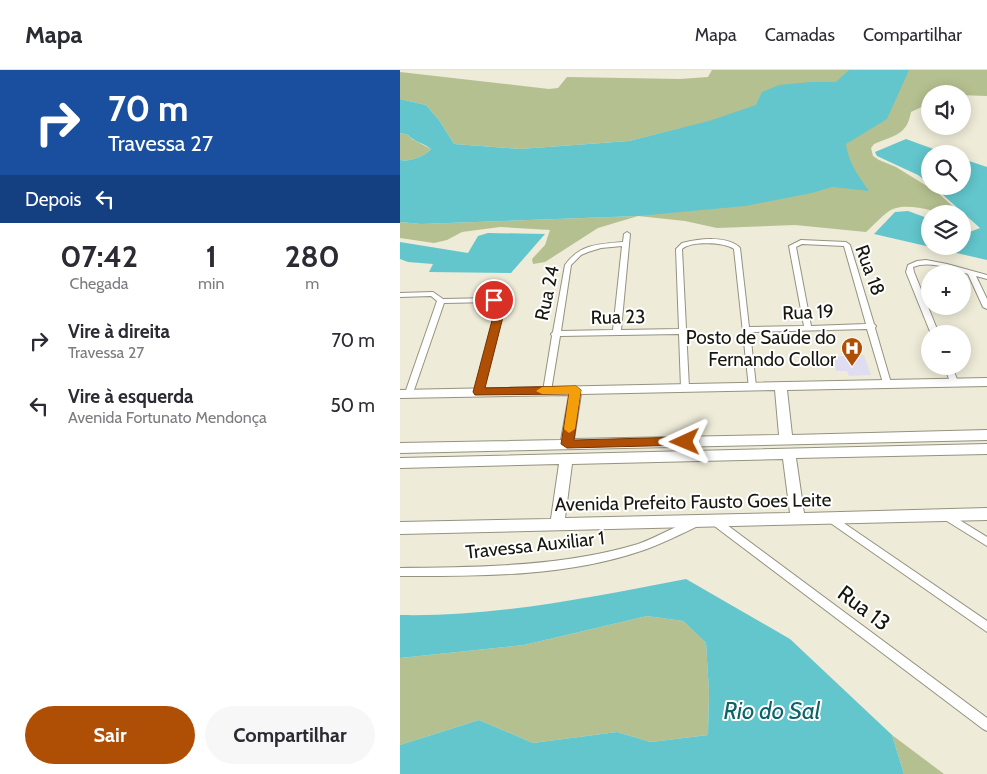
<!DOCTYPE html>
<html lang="pt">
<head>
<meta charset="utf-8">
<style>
  body { margin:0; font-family:Cabin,sans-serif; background:#f7f7f7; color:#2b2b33; height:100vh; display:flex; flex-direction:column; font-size:19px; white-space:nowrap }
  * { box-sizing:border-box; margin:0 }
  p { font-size:16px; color:#7c7c81 }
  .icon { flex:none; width:28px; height:28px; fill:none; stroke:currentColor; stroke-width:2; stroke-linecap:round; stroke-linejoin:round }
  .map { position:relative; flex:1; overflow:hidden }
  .details { display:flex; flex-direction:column; background:#fff; width:400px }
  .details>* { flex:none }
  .banner { background:#1a4fa0; color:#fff; overflow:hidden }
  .buttons { position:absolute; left:521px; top:15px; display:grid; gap:10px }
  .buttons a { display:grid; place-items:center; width:50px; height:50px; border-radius:50%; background:#fff; box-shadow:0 2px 12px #0003; font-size:25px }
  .pin { position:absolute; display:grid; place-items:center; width:42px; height:42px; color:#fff; margin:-21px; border:2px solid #fff; border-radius:50%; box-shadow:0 1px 5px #0007 }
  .me { position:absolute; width:55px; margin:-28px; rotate:269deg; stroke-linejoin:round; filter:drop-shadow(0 0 4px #0008) }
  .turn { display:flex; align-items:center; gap:18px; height:105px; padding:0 25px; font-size:22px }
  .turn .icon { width:65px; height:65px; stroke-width:2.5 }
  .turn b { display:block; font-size:35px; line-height:42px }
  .then { display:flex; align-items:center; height:48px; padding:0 25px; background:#0003; gap:10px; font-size:19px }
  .eta { display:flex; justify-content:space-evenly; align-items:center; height:85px; text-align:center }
  .eta b { font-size:30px; font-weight:700; line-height:35px }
  .button { display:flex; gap:10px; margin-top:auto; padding:10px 25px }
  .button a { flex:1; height:58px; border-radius:30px; background:#af4f05; color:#fff; font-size:20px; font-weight:700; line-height:58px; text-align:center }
  .button a+a { background:#f7f7f7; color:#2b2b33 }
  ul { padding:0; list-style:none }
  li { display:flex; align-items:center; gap:15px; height:65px; padding:0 25px }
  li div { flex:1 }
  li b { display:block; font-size:19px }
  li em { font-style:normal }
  header { display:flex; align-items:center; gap:30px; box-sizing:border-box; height:70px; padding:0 25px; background:#fff; border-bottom:1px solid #e1e1e2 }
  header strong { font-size:24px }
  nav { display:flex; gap:28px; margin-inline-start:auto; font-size:18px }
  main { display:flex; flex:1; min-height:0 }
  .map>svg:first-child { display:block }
  .medical { fill:#e0ddf3 }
  .green { fill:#b5c090 }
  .water { fill:#62c6cc }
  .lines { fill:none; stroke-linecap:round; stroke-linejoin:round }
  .street-casing { stroke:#959280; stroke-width:2 }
  .secondary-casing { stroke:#959280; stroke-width:2 }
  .street { fill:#fff; fill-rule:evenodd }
  .secondary { fill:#fff; fill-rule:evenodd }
  .route { fill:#af4f05; stroke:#723303 }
  .slow { fill:#f59e0b }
  .labels { text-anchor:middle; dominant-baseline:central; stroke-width:4; stroke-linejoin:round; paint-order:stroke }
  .street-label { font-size:19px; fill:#17160f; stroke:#fff }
  .poi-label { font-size:19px; fill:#17160f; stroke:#fff; text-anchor:end }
  .near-street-label { font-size:22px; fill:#17160f; stroke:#fff }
  .near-water-label { font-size:24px; font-style:italic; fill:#0d6368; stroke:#fff }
</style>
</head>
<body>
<header>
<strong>Mapa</strong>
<nav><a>Mapa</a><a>Camadas</a><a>Compartilhar</a></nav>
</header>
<main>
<section class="details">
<div class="banner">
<div class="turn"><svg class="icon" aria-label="right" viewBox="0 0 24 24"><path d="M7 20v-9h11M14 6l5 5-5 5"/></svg><div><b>70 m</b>Travessa 27</div></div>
<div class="then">Depois<svg class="icon" aria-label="left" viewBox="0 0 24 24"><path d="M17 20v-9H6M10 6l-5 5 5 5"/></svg></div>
</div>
<div class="eta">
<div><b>07:42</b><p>Chegada</p></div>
<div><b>1</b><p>min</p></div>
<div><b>280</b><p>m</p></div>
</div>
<ul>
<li><svg class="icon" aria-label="right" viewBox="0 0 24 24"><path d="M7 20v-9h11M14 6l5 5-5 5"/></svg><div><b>Vire à direita</b><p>Travessa 27</p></div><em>70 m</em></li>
<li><svg class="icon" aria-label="left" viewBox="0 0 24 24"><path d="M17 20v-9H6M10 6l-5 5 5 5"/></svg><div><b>Vire à esquerda</b><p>Avenida Fortunato Mendonça</p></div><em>50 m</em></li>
</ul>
<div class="button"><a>Sair</a><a>Compartilhar</a></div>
</section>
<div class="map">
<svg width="587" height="704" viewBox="0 0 587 704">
  <rect width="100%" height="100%" fill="#eeebd8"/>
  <!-- medical -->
  <polygon class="medical" points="464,285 471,305 449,306 447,301 436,301 434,293 426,293 425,287"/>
  <!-- green -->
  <g class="green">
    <path d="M312 0H587V26L530 24V33L511 42C507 65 495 65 474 74L471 78 473 86 479 90 496 97 538 123 555 138 556 143C536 144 512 132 493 139 484 143 474 155 466 162L395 155 317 158 285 151 238 146 198 158 145 192 133 194 132 189 145 175 150 160 100 157 62 162 47 170 34 173 0 168V152L21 154 238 146 282 58 229 71 120 79 54 74 39 50 26 35 0 29V2L149 19 158 18 167 7 280 9 308 7Z"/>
    <path d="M0 63 8 65 12 69 31 79C24 87 11 92 0 90Z"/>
    <polygon points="247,546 283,551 306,573 309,622 308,665 251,672 217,662 133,673 79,650 0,675 0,588 124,575"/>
    <polygon points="492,665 544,704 504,704"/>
  </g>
  <!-- water -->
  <g class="water">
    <path d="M449 0H509L487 49 446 74C448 92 459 107 469 121L432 117 412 123 345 136 238 146 21 154 0 152V90C10 92 24 87 31 79 24 73 14 72 8 65L0 63V29L26 35 39 50 54 74 120 79 229 71 309 51 356 35 362 22 379 15 411 12H436Z"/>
    <polygon points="506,69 547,84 530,84 530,114 518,105 477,86 475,82"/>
    <polygon points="563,89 587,97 587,190 474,164 495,142 508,141 530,149 530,176 562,176 563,161 567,163 580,158 533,116 562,116"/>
    <polygon points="88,163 145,164 111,203 29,202 33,194 8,192 0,189 0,172 68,183 78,166"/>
    <path d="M286 509 390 569 492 665 504 704H0V675L79 650 133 673 217 662 251 672 308 665 309 622 306 573 283 551 247 546 124 575 0 588V545C96 547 192 527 286 509Z"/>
  </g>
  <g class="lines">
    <!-- street casing -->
    <g class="street-casing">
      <g id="street">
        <path d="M227 162 230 164 221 260 279 259 276 179 282 173C298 169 328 165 340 178L349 257 404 256 389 176 401 170 446 172 450 175 474 254 476 256 475 258 491 313 487 316 483 313 467 259 350 262 356 316 352 319 349 318 334 179C324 172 291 171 282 179L289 318 288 320H282L281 318 279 264 160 266 151 321 147 324 144 323 143 321 152 266 151 264 153 262 165 195C180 174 199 174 223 172L224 164ZM402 174 444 176 466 254 411 256 396 177ZM222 176 213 260 161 261 171 195 181 185 188 182 201 178Z"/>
        <path d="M526 190 547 194 587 205V209L576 206 587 229V239L583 237 568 204C551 199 530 190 513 197L514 202 539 264H531L506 202 508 195 517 191Z"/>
        <polygon points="33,222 43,229 94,228 104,234 104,239 82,324 79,325 75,322 96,239 96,235 92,232 44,233 13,323 9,326 5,323 37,231 31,226 0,227 0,223"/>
        <polygon points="544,296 552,296 558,312 557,314 551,314"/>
        <polygon points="545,441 587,467 587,476 542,448 540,445 542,442"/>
        <polygon points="432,445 587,551 587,562 429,452 427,449 429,446"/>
        <path d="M297 448 300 449 302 452 300 455C281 464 262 474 241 481 165 507 80 506 0 506V498C79 497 161 497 238 474 258 467 277 455 297 448Z"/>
        <polygon points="316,448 319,449 587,648 587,661 583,659 313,455 311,452 313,449"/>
      </g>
    </g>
    <!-- secondary casing -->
    <g class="secondary-casing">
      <g id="secondary">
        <path d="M587 308V316L387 320 392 365 587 360V370L0 383V373L161 370 169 325 0 328V320ZM375 320 379 365 174 369 181 324Z"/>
        <path d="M587 374V384L396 388 404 443 587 438V450L0 464V452L151 449 159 394 0 398V388ZM383 389 390 443 165 448 172 394Z"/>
      </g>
    </g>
    <!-- street -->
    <use href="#street" class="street"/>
    <!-- secondary -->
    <use href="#secondary" class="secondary"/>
  </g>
  <!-- route -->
  <polygon class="route" points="94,227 104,232 105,239 85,318 176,316 181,320 174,370 285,367 291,372 289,375 167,378 161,374 169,324 75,325 73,322 95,239 95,235 90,230"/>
  <!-- slow -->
  <polygon class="slow" points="176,316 181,320 175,359 169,363 164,359 169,324 142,324 136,321 142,317"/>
  <!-- icons -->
  <defs>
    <g id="hospital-pin" transform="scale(1.125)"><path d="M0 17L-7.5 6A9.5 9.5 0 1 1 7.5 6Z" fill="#af4f05" stroke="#fff"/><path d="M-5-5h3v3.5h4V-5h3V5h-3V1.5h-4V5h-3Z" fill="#fff"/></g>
  </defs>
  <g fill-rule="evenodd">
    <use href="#hospital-pin" x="452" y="278"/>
  </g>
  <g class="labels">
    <!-- street labels -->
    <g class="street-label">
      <text transform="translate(470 200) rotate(70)">Rua 18</text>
      <text transform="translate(147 223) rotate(-78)">Rua 24</text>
      <text transform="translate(408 242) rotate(-2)">Rua 19</text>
      <text transform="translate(218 247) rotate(-1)">Rua 23</text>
      <text transform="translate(293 432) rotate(-1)">Avenida Prefeito Fausto Goes Leite</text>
      <text transform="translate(135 475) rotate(-6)">Travessa Auxiliar 1</text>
    </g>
    <!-- poi labels -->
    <g class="poi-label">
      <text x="436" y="267">Posto de Saúde do<tspan x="436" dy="22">Fernando Collor</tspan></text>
    </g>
    <!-- near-street labels -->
    <g class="near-street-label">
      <text transform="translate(464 538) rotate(37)">Rua 13</text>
    </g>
    <!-- near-water labels -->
    <g class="near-water-label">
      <text x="372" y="640">Rio do Sal</text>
    </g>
  </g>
</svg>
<div class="buttons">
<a><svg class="icon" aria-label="sound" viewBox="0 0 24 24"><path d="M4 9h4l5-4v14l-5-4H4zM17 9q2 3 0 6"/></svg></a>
<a><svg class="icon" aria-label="search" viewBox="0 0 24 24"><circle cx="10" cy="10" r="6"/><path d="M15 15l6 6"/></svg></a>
<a><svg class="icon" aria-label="layers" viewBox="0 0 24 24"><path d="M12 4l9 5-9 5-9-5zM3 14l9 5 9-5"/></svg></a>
<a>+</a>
<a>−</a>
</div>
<div class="pin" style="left:94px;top:230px;background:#d93025"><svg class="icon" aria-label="arrive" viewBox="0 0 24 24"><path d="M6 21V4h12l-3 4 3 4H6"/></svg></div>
<svg class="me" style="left:285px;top:372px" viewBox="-20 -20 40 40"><path d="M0-17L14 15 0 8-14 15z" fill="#af4f05" stroke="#fff" stroke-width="4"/></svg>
</div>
</main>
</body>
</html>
